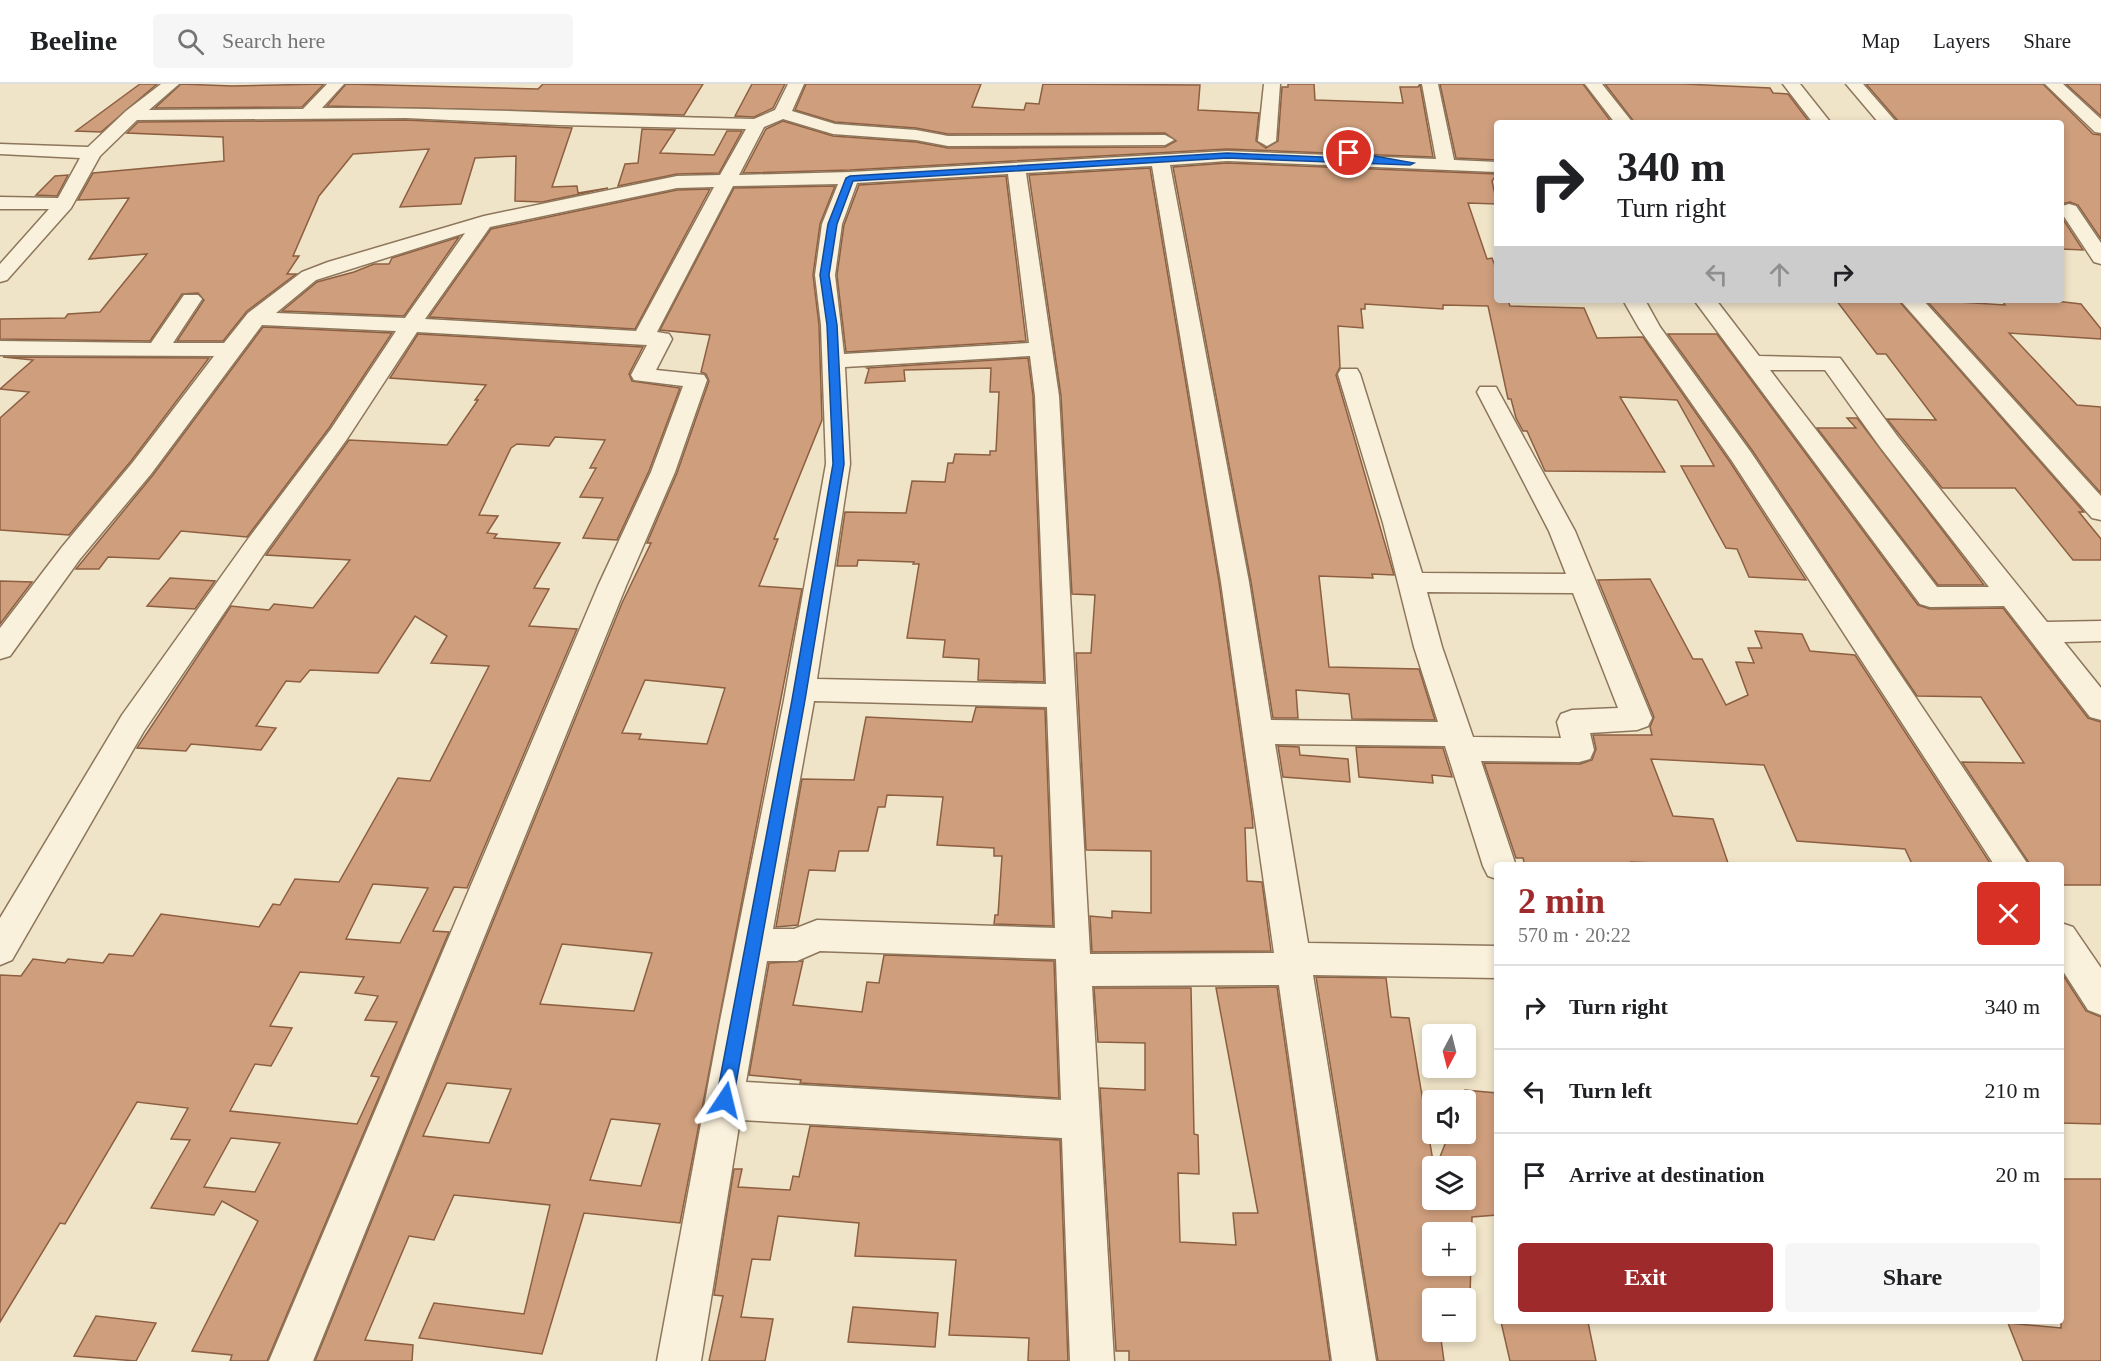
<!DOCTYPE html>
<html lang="en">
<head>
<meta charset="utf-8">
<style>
  body { margin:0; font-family:"Times New Roman",serif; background:#f6f6f6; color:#202124; height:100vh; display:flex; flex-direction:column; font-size:22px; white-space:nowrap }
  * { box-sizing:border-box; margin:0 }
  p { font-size:20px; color:#757577 }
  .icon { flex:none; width:33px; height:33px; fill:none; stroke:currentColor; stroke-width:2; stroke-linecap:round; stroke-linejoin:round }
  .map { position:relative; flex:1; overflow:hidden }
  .panel { position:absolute; left:1494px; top:778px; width:570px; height:462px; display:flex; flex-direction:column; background:#fff; border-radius:6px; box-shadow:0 3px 9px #0003 }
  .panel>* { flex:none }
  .hud { position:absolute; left:1494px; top:36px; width:570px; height:183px; border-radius:6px; box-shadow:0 3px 9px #0003; background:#fff; color:#202124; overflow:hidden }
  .needle { width:39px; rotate:187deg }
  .fabs { position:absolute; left:1422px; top:940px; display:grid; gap:12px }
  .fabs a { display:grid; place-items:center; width:54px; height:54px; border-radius:6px; background:#fff; box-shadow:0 3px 9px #0003; font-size:30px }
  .pin { position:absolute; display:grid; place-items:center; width:51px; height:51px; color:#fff; margin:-26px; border:3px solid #fff; border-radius:50%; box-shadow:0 2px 6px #0007 }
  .me { position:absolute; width:66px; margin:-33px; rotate:10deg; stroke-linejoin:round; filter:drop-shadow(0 0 4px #0008) }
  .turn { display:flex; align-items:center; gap:21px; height:126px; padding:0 24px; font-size:27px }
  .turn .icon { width:78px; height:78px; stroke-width:2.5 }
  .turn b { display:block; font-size:42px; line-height:51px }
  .lanes { display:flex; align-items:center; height:57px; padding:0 24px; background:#0003; justify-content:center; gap:30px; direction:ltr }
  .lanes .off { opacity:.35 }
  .round { display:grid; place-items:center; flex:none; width:63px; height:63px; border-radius:6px; background:#f6f6f6 }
  .head { display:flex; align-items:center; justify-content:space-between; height:102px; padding:0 24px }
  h1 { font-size:36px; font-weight:600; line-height:45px; color:#9e2a2b }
  .cta { display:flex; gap:12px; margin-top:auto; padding:12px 24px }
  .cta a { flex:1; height:69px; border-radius:6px; background:#9e2a2b; color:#fff; font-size:24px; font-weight:600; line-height:69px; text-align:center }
  .cta a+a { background:#f6f6f6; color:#202124 }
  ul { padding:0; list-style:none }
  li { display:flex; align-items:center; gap:18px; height:84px; padding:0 24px; border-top:2px solid #e0e0e0 }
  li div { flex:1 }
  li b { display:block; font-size:22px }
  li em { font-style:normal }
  header { display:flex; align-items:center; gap:36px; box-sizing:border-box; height:84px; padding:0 30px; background:#fff; border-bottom:2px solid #e0e0e0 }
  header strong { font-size:28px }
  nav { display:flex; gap:33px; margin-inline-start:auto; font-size:21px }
  .search { width:420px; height:54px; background:#f6f6f6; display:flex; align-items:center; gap:15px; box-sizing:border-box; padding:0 21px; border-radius:6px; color:#757577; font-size:22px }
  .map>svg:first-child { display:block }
  .building { fill:#cf9f7d; stroke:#8d5f41; stroke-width:1.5; fill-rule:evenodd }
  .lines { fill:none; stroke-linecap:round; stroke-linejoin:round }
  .minor-casing { stroke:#8d765c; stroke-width:3 }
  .minor { fill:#faf1dc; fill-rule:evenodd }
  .route { fill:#1a73e8; stroke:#114b97; stroke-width:1.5 }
</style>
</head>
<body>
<header>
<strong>Beeline</strong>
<div class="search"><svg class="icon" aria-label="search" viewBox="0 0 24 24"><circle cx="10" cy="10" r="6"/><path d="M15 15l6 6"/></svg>Search here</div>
<nav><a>Map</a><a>Layers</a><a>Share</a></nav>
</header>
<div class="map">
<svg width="2101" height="1277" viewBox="0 0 2101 1277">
  <rect width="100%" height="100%" fill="#f0e4c8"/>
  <!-- building -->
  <g class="building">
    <polygon points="140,0 157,0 101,48 76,47"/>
    <polygon points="181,0 232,2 324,0 302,23 155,24"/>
    <polygon points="346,0 538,5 543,0 703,0 684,31 327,22"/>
    <polygon points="752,0 785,0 773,24 754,33 735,32"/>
    <polygon points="806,0 981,0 972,23 1024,26 1026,19 1039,20 1043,0 1200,1 1198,26 1259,29 1256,57 1266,64 1278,57 1282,3 1288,3 1288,0 1314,0 1315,16 1403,19 1400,3 1418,3 1420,0 1433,73 1227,65 850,86 743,89 766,45 783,37 833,52 916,58 948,64 1165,63 1176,57 1165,49 948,50 916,44 835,38 795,26"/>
    <polygon points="1440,0 1583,0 1612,39 1497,39 1497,76 1456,74"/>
    <polygon points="1605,0 1684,0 1770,4 1773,9 1788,10 1810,39 1635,39"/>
    <polygon points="1866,0 2043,0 2093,50 2101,51 2101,155 2078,121 2070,118 2061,120 2061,39 1899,38"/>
    <polygon points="2066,0 2101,0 2101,32"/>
    <polygon points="406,36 572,44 552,103 577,102 578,109 608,104 542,118 515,117 516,72 475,74 461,120 400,123 429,65 353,70 319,112 293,172 299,172 287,190 296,190 247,227 223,257 177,257 204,216 198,209 182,210 150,257 0,255 0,235 65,234 68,230 100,228 147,170 89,175 129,114 78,116 93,89 224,77 223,53 127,49 138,38"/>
    <polygon points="642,45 675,46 660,69 714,71 727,47 742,47 719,89 677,90 618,102 625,80 638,79"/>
    <polygon points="1227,79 1497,90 1492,97 1497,120 1468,119 1487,175 1492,174 1497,187 1497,216 1508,216 1510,222 1584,224 1597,254 1643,253 1730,378 1806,496 1749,493 1737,465 1726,464 1681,382 1714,382 1677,316 1620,313 1665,388 1545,387 1527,347 1523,347 1516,334 1511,315 1508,315 1488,222 1443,221 1443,225 1365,220 1365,225 1361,225 1363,244 1338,242 1340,283 1336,291 1394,491 1372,490 1373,494 1319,492 1329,583 1419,585 1435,636 1352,635 1349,610 1296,606 1298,634 1273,634 1251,498 1173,83"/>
    <polygon points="1150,84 1219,498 1252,731 1253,744 1245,744 1247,797 1262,798 1271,867 1092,868 1090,832 1112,834 1112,827 1151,829 1151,767 1086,766 1076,569 1091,569 1095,511 1072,510 1061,312 1029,91"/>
    <polygon points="68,91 57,112 36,111 55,92"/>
    <polygon points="1006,92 1026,257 846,268 837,191 844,141 859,101"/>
    <path d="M835 102 820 140 813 191 819 241 822 336 774 455H778L759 502 802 505 680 1139 584 1129 542 1270 419 1254 434 1219 524 1230 550 1121 454 1111 434 1156 409 1152 365 1256 413 1261 412 1277H315L622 519 651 459H647L677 389 709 297 706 290 701 288 710 251 660 246 734 104ZM645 596 725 604 707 660 639 655 641 650 622 649ZM562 860 652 869 634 927 540 920ZM447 999 511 1005 489 1059 423 1052ZM611 1035 660 1040 641 1102 590 1096Z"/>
    <polygon points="710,105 635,245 429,233 491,145 677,106"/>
    <polygon points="2061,132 2083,166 2061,165"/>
    <polygon points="459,153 404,232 282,227 317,198 354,188 374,180 389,180 392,174"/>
    <polygon points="1836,216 1898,216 2084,428 2079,428 2101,455 2101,476 2073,476 2015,404 1942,404 1887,335 1936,336 1886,270 1877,270"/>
    <polygon points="1926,216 2005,221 2002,216 2047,216 2081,220 2101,245 2101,255 2009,249 2077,321 2101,323 2101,409"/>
    <polygon points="263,243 392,249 329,344 247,453 181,447 159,475 108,473 99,485 76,485 153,391"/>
    <path d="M418 250 643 263 629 290 632 297 680 304 649 387 617 456 583 454 603 414 580 413 596 384H590L605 356 555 353 549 362 517 360 511 364 479 431 498 432 487 449 497 450 494 454 560 459 534 504 549 505 529 542 577 545 467 804 454 803 433 847 449 848 267 1277H230L232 1271 192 1267 258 1137 222 1117 214 1131 151 1124 190 1056 171 1055 188 1024 137 1018 65 1140 60 1139 0 1238V891L21 892 33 875 65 879 68 875 103 879 109 870 133 872 161 830 259 843 273 820 280 821 295 795 339 798 398 694 430 697 489 582 431 579 447 552 415 532 378 589 310 586 300 598 286 597 256 642 276 644 261 666 191 660 186 667 137 664 231 522 269 526 274 520 313 524 350 476 266 471 349 356 447 361 478 316H475L486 301 390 294ZM373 800 428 804 400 859 346 855ZM300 888 364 893 355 909 378 912 365 936 397 938 371 992 379 993 357 1040 230 1027 255 980 271 982 292 944 270 942ZM231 1054 280 1059 255 1108 204 1103Z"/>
    <polygon points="1668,250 1717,250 1918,521 1930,525 2003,524 2088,634 2101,638 2101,801 2061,801 2061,782 2031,782 1962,678 2024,679 1981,613 1917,612 1752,366"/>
    <polygon points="3,273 209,274 131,377 69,451 0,446 0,334 29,308 0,305 33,276"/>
    <polygon points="1028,274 1033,312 1044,598 978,596 979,575 943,573 945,556 907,554 919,480 913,480 914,478 858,476 857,482 837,482 845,428 906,429 912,397 945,398 948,379 953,379 955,370 990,371 990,367 996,367 999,308 990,308 991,284 904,286 905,297 865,299 869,285 867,284"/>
    <polygon points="1847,334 1857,334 1984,501 1938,501 1817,344 1856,344"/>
    <polygon points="170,494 215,497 195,525 147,522"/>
    <polygon points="1650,495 1693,575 1702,575 1726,621 1748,611 1736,578 1754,579 1748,564 1762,564 1755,547 1802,550 1810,567 1855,571 1992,782 1913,782 1905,765 1797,757 1764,681 1651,675 1673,732 1713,735 1729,782 1631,778 1632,782 1525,782 1523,774 1516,774 1484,679 1580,680 1592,676 1596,665 1593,651 1652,651 1650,643 1654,633 1598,496"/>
    <polygon points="0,497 32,498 0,540"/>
    <polygon points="976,623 1045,625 1053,842 994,840 995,831 998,831 1002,772 994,772 994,764 937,761 943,713 887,711 885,723 878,723 868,767 839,767 835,787 809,786 798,841 776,843 802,695 854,696 866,633 972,638"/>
    <polygon points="1278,662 1299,663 1300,671 1348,675 1350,698 1283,693"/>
    <polygon points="1356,663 1443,664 1452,693 1432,691 1433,699 1359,693"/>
    <polygon points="884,871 1054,877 1059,1014 800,999 801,996 749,991 769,879 803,877 793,921 862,928 867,898 879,899"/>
    <polygon points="2061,888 2086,927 2101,933 2101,1040 2061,1039"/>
    <path d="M1316 893 1386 894 1391 933 1409 934 1434 1083 1432 1116H1466V1083H1436L1449 1050H1466V1017H1461L1465 1006 1497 1009V1131L1472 1133 1470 1215 1434 1213 1432 1215V1248H1440L1444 1277H1378ZM1432 1149H1466V1182H1432Z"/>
    <polygon points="1277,903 1330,1277 1129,1277 1129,1267 1116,1267 1100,1004 1145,1006 1145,959 1098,958 1094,904 1191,904 1194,1050 1198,1051 1199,1090 1178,1089 1180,1158 1236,1161 1233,1129 1258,1129 1216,904"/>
    <polygon points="810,1042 1060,1056 1068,1277 1028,1277 1029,1254 949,1251 956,1176 855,1172 859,1139 778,1132 770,1176 752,1175 741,1233 773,1235 765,1277 709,1277 723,1212 714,1211 734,1085 742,1085 738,1103 790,1106 793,1092 799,1093"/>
    <polygon points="2061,1095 2101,1095 2101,1277 2023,1277 2008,1239 2061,1244"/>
    <polygon points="853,1223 938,1229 935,1263 848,1258"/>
    <polygon points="96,1232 156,1239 136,1277 74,1272"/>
    <polygon points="1501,1238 1588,1238 1596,1277 1510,1277"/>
  </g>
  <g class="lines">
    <!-- minor casing -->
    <g class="minor-casing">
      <g id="minor">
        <path d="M161 0H179L149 26 303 25 327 0H344L322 24C466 23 610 32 754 35L775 26 788 0H804L792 27 835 40 916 46 948 52 1165 51 1174 56 1165 61 948 62 916 56 833 50 783 35 764 43 739 91 850 88 1227 67 1436 75 1422 0H1438L1454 76 1497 78V88L1227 77 1170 81 1249 498 1271 636 1438 638 1414 563 1383 439 1338 290 1341 285H1357L1360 290 1422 489 1566 490 1549 447 1477 308 1480 303H1496L1575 447 1652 634 1648 642 1637 646 1590 649 1594 666 1590 675 1579 678 1481 677 1516 782H1497V795L1488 792 1483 782 1445 662 1275 660 1308 859 1497 862V894L1313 891 1376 1277H1332L1279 901 1092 902 1114 1277H1070L1062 1054 740 1036 701 1277H657L720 937 784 616 826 380 821 241 815 191 822 140 838 100 733 102 657 248 669 250 672 255 656 286 704 291 707 296 675 388 626 502 313 1277H269L598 502 651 388 683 302 634 296 631 291 647 261 417 248 347 355 266 467 144 647 12 876 0 881V834L122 631 248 455 331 345 396 247 262 241 151 390 80 475 10 572 0 575V544L62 463 133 378 214 272 0 271V257L151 259 184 211H198L202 215 173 259H224L248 229 302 188 328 178 484 132 677 92 720 91 746 45 559 41 406 34 137 36 100 72 71 124 7 196 0 198V180L49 125H0V113L58 114 80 74 0 70V60L88 63 126 27ZM1152 82 1221 498 1274 869 1090 870 1059 312 1026 89ZM1008 90 1029 259 844 270 835 191 842 140 857 99ZM714 103 636 247 425 235 490 143 677 104ZM465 149 405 234 276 229 316 196ZM1030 272 1035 312 1046 600 817 595 850 380 845 283ZM1427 508 1573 509 1618 624 1572 626 1561 630 1557 638 1561 654 1473 653 1442 563ZM814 617 1047 623 1055 844 817 836 794 845H773ZM820 867 1056 875 1061 1016 746 998 767 877H797Z"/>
        <polygon points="1264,0 1280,0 1276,57 1267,62 1258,57"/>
        <polygon points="1585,0 1602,0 1633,39 1615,39"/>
        <polygon points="1783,0 1800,0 1831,39 1813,39"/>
        <polygon points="1846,0 1863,0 1897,39 1879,39"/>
        <polygon points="2045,0 2063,0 2101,35 2101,49 2095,48"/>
        <polygon points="2069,120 2076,122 2101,159 2101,180 2094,178 2061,128 2062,122"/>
        <polygon points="1623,216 1645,216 1660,243 1750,367 2029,782 1995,782 1732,377 1639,244"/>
        <path d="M1694 216H1716L1759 272 1840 274 1898 353 2047 538 2101 537V557L2064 558 2101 604V636L2090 633 2004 522 1930 523 1920 520ZM1770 286H1825L1880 363 1989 503H1937Z"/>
        <polygon points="1900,216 1923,216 2101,412 2101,436 2092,434"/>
        <polygon points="2061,839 2073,843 2101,884 2101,931 2088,926 2061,884"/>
      </g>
    </g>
    <!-- minor -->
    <use href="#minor" class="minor"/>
  </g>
  <!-- route -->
  <polygon class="route" points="1346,67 1414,79 1410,81 1227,74 853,97 837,140 829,191 837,241 844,380 805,616 733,1016 731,1022 725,1024 719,1022 716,1016 792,616 833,380 827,241 820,191 828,140 846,94 850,92 1227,69 1368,75 1346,71"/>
</svg>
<div class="fabs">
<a><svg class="needle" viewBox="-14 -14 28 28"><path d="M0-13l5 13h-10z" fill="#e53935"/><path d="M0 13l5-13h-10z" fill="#757577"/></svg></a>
<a><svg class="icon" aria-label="sound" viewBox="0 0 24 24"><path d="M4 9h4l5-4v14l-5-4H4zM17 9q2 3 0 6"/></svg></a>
<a><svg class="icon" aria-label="layers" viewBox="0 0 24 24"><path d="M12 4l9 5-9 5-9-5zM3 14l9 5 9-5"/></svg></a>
<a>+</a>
<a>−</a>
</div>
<div class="pin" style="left:1349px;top:69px;background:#d93025"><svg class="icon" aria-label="arrive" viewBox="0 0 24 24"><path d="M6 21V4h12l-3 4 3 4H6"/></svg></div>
<svg class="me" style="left:725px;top:1016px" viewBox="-20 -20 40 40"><path d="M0-17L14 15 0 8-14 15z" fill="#1a73e8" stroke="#fff" stroke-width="4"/></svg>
<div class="hud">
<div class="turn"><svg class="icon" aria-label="right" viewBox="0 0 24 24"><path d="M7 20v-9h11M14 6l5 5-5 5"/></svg><div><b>340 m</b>Turn right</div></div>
<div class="lanes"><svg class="icon off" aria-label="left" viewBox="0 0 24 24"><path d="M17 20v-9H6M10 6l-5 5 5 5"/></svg><svg class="icon off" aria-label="ahead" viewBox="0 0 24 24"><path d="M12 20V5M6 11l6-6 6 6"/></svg><svg class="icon" aria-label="right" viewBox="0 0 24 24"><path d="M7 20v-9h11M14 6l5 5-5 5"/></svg></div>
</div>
<section class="panel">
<div class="head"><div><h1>2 min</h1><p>570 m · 20:22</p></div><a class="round" style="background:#d93025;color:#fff"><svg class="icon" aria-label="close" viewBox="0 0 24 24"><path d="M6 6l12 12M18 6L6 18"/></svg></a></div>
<ul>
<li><svg class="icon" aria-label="right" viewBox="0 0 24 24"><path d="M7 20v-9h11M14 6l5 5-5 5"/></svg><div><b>Turn right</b></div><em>340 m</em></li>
<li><svg class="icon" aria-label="left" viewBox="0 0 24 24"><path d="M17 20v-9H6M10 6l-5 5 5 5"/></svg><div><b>Turn left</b></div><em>210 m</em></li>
<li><svg class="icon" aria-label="arrive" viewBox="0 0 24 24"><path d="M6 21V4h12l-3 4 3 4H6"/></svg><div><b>Arrive at destination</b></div><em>20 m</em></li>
</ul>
<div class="cta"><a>Exit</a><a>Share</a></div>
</section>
</div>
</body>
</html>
